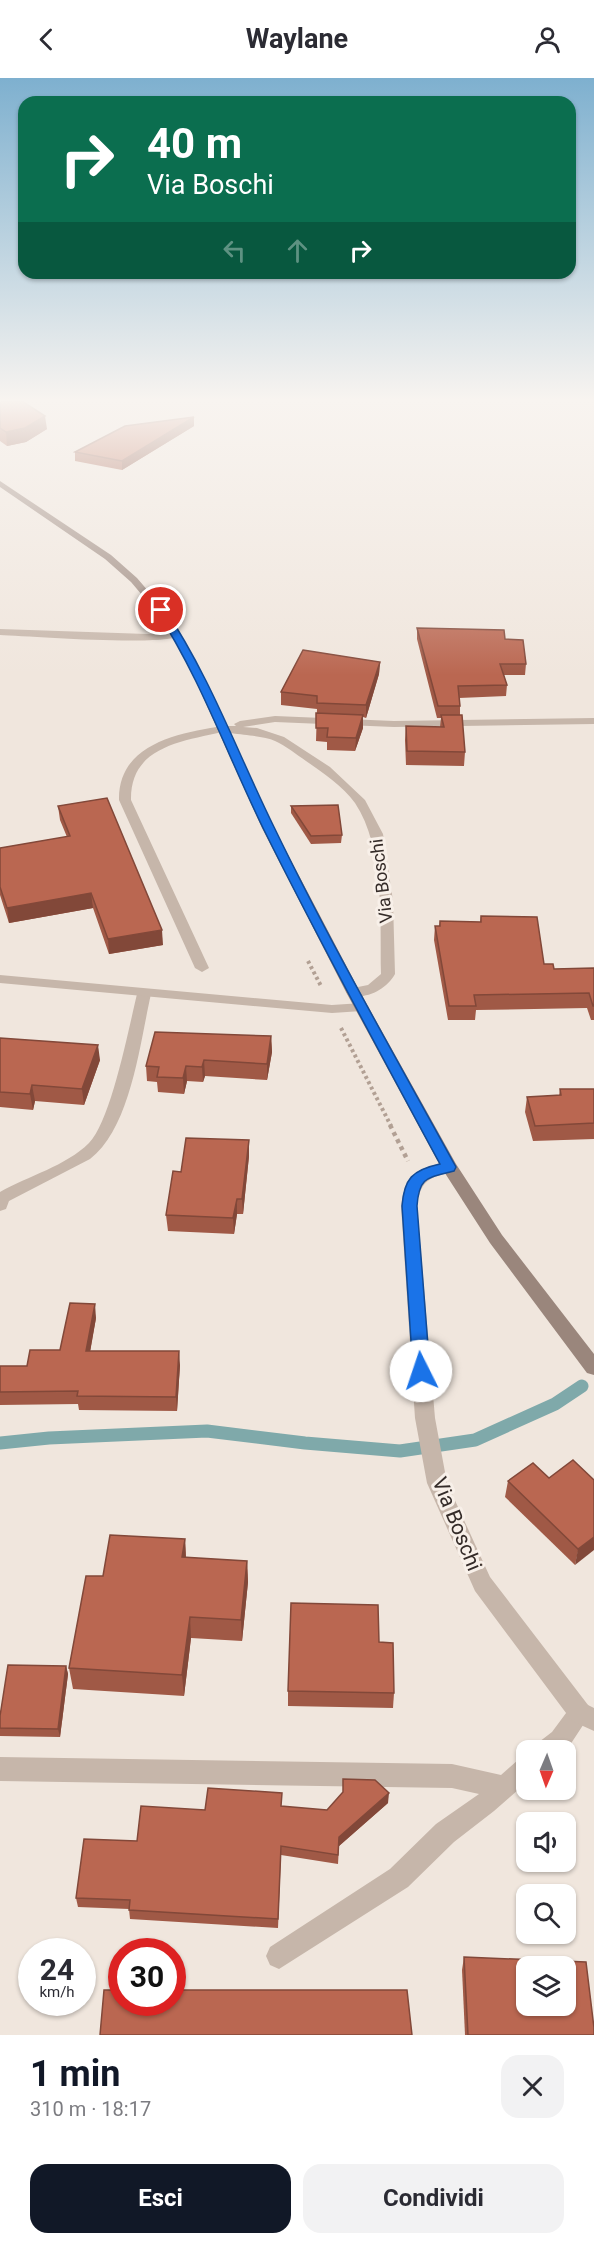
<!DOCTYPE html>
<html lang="it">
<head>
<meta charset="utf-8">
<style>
  body { margin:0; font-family:Roboto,sans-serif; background:#f2f2f3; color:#2b2b33; height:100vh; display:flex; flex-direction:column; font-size:22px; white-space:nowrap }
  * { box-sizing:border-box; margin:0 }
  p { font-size:20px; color:#7c7c81 }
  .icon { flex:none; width:33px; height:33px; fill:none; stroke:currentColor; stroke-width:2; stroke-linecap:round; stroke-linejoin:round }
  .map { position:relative; height:1957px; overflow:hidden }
  .panel { display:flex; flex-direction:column; background:#fff; flex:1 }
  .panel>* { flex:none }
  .banner { position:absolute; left:18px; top:18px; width:558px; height:183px; border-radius:18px; box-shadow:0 2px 4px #0004; background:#0b6e4f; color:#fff; overflow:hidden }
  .needle { width:39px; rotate:182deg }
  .buttons { position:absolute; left:516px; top:1662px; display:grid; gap:12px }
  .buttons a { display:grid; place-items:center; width:60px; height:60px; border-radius:12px; background:#fff; box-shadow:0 2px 4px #0004; font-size:30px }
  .speed { position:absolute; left:18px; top:1860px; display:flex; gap:12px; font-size:30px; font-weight:700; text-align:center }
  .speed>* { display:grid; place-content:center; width:78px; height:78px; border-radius:50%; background:#fff; box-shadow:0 2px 4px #0004; line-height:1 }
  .speed small { font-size:15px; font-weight:400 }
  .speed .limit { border:9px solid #d22; background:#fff; color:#111 }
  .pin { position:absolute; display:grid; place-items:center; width:51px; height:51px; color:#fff; margin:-26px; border:3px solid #fff; border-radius:50%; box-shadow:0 2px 6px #0007 }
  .me { position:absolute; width:66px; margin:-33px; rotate:356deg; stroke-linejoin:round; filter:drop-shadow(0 0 4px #0008) }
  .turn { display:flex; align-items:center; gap:21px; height:126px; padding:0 30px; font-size:27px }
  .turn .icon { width:78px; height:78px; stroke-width:2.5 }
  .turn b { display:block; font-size:42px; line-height:51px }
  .lanes { display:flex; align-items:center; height:57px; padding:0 30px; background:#0003; justify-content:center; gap:30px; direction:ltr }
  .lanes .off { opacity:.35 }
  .round { display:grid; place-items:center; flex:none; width:63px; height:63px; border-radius:18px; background:#f2f2f3 }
  .overview { display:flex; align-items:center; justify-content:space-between; height:102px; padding:0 30px }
  h1 { font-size:36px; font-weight:700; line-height:45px; color:#111827 }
  .action { display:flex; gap:12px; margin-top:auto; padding:12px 30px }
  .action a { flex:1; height:69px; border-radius:18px; background:#111827; color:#fff; font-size:24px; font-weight:700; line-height:69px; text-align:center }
  .action a+a { background:#f2f2f3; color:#2b2b33 }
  header { display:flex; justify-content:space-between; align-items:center; height:78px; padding:0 30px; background:#fff; font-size:27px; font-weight:700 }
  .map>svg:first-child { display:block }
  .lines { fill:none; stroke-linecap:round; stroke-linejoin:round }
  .stream { stroke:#7fa9aa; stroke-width:13 }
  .path-far1 { stroke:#b2a094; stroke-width:4; stroke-dasharray:3 3; stroke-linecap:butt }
  .path { stroke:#b2a094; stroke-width:4.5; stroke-dasharray:4 4; stroke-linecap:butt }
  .lane { fill:#c6b6aa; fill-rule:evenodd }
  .street { fill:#c6b6aa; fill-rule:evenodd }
  .secondary { fill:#9a867c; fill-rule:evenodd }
  .wall { fill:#a05946 }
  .shaded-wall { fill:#824839 }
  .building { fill:#ba6751; stroke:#824839; stroke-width:1.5; fill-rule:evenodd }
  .route { fill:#1a73e8; stroke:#114b97; stroke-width:1.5 }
  .labels { text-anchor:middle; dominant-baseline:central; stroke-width:6; stroke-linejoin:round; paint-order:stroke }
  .street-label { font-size:18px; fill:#352c29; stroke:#f8f0e9 }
  .near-street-label { font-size:21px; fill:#352c29; stroke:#f8f0e9 }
</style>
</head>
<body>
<header><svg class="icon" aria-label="back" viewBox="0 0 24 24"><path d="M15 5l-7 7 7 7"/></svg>Waylane<svg class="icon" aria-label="person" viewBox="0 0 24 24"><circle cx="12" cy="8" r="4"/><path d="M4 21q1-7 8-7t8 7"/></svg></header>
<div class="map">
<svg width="594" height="1957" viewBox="0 0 594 1957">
  <rect width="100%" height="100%" fill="#f0e6dd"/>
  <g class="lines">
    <!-- stream -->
    <polyline class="stream" points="0,1365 49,1360 207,1353 305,1365 400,1373 475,1362 555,1326 582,1308"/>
    <!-- path-far1 -->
    <g class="path-far1">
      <polyline points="308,883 321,908"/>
      <polyline points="341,950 391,1048"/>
    </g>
    <!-- path -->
    <polyline class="path" points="390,1047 408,1083"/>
    <!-- lane -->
    <g class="lane">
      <path d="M0 551 147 556 177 554 182 557C166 569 29 558 0 557Z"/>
      <path d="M223 648 229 651 227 653C185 663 130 667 131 722L209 890 202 894 195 890 119 722C118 666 178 655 223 648Z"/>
      <path d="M144 912 151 916C140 964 131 1050 90 1081L9 1123 6 1131 0 1133V1114C28 1098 66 1088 89 1065 111 1043 129 949 137 916Z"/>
      <polygon points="580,1624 588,1627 591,1635 568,1670 565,1672 536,1672 539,1664 552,1654 572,1627"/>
      <polygon points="0,1679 452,1686 501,1697 518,1682 526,1678 526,1705 494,1733 454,1764 408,1809 279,1891 270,1887 266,1878 270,1869 390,1791 436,1746 479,1716 452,1710 0,1703"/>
    </g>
    <!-- street -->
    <g class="street">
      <path d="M275 638 394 643 594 640V646L394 649 275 644 243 649 257 650 284 659 330 689 365 722 383 756 393 823 395 896C386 912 366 922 348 917L346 914 348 911 368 907 381 896C380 843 385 770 355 725 343 708 322 694 306 683 296 676 286 668 275 663 260 656 224 657 217 651L223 648H236L234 646 240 643Z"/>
      <polygon points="0,897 332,927 362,925 369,929 362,933 332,935 0,905"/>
      <path d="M449 1083 455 1085 457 1089 455 1093C430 1100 421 1100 417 1128L435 1340 447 1405 490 1499 588 1627 594 1630V1653L572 1643 475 1513 427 1405 415 1340 401 1128C406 1095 419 1090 449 1083Z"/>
    </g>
    <!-- secondary -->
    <polygon class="secondary" points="0,403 111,477 137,500 173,542 204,599 274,750 360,914 456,1086 502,1157 594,1276 594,1297 587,1295 490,1165 441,1089 346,914 262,750 194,599 164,543 131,504 105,481 0,409"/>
  </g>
  <!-- wall -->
  <g class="wall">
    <polygon points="0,324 47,351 26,364 7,368 0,363"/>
    <polygon points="194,339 194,348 122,392 75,383 75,374"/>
    <polygon points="417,550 505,561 526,586 525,597 504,597 507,607 506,618 459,620 460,628 460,637 465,674 464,688 406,687 405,662 406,648 440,649 441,640 437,640 417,561"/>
    <polygon points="380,584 379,596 366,640 363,639 363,650 355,673 327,672 327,664 316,663 317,631 281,627 281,614"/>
    <polygon points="58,728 163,867 109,876 93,830 9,845 0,817 0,770 67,759 60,742"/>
    <polygon points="291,728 342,757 341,765 311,766 291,735"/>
    <polygon points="481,838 544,886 554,891 594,890 594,942 591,942 587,930 476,932 475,942 448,942 434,862 435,848 439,848 440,843 480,844"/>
    <polygon points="271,958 272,974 267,1002 205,998 203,1004 187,1003 184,1016 158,1014 157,1004 147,1003 146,988"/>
    <polygon points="0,960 100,982 84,1027 35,1023 33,1032 0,1029"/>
    <polygon points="560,1011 594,1011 594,1061 533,1063 525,1034 527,1019 559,1018"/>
    <polygon points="249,1062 249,1078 243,1136 237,1136 234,1156 168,1153 166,1137 181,1094"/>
    <polygon points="96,1240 90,1273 180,1287 177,1333 79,1332 78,1326 0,1327 0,1288 27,1288 60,1272"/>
    <polygon points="594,1402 575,1487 505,1419 508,1403"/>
    <polygon points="185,1461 186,1480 247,1483 248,1504 242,1563 191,1560 184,1618 73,1611 69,1590 103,1498"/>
    <polygon points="379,1564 394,1615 393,1630 288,1628 288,1613"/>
    <polygon points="66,1588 68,1596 60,1659 0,1658 0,1638"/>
    <polygon points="388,1725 339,1768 338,1786 281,1777 278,1850 130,1841 129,1831 78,1829 76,1820 137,1763 205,1732 327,1732"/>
    <polygon points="464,1879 594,1957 465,1957 462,1892"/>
  </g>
  <!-- shaded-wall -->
  <g class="shaded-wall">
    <polygon points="45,338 47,351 26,364 7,368 6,354"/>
    <polygon points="194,339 194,348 122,392 122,383"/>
    <polygon points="380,584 379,596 366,640 366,627"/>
    <polygon points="363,637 363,650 355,673 356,660"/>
    <polygon points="91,815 93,830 9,845 7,830"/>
    <polygon points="162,852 163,867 109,876 108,861"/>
    <polygon points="271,958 272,974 267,1002 267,986"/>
    <polygon points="98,967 100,982 84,1027 82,1011"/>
    <polygon points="204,982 205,998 203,1004 202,989"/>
    <polygon points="186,988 187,1003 184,1016 183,1000"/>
    <polygon points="32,1007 35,1023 33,1032 30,1016"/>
    <polygon points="249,1062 249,1078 243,1136 242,1121"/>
    <polygon points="237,1121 237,1136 234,1156 233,1140"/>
    <polygon points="95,1226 96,1240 88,1286 86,1273"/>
    <polygon points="179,1273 180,1287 177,1333 176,1319"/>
    <polygon points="594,1459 594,1472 575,1487 578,1471"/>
    <polygon points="185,1461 186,1482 182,1479"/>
    <polygon points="247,1483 248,1504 242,1563 241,1542"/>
    <polygon points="190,1539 191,1560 184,1618 182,1597"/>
    <polygon points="66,1588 68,1596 60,1659 58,1651"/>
    <polygon points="389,1715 388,1725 339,1768 339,1759"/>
  </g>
  <!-- building -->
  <g class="building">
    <polygon points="7,323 22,323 45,338 25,350 6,354 0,350 0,324"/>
    <polygon points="194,339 122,383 75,374 125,348"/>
    <polygon points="417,550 504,552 505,561 523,562 526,586 500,586 507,607 458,608 460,628 438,628"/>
    <polygon points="303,572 380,584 366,627 317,625 317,618 281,614"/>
    <polygon points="316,635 363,637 356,660 327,659 328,650 316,650"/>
    <polygon points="441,637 462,637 465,674 407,673 406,648 444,649"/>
    <polygon points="107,720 162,852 108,861 91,815 7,830 0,809 0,770 70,758 58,728"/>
    <polygon points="338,727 342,757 311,758 291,728"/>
    <polygon points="481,838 537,839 544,886 553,886 554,891 594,890 594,928 593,928 589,915 474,917 476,928 449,928 435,848 440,848 440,843 481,844"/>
    <polygon points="155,954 271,958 267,986 204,982 202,989 186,988 183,1000 157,999 159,989 146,988"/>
    <polygon points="0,960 98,967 82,1011 32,1007 30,1016 0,1014"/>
    <polygon points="560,1011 594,1011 594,1045 535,1048 527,1019 561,1017"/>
    <polygon points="186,1060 249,1062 242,1121 237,1121 233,1140 166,1137 173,1093 181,1094"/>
    <polygon points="70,1225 95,1226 86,1273 179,1273 176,1319 77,1318 78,1313 0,1314 0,1288 27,1288 30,1272 60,1272"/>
    <polygon points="573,1382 594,1402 594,1459 578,1471 508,1403 533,1385 549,1400"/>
    <polygon points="110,1457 185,1461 182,1479 247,1483 241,1542 190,1539 182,1597 69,1590 86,1498 103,1498"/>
    <polygon points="291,1525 378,1527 379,1564 393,1565 394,1615 288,1613"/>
    <polygon points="8,1587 66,1588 58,1651 0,1650 0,1638"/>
    <polygon points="343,1701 375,1702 389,1715 339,1759 338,1777 281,1768 278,1841 129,1832 130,1822 76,1820 84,1761 137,1763 141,1728 205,1732 208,1710 282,1715 281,1728 327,1732 343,1714"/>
    <path d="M464 1879 586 1884 594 1950V1957H468ZM526 1888H566V1928H526Z"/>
    <polygon points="104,1912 122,1912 122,1924 172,1924 172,1912 407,1912 412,1957 100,1957"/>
  </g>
  <!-- sky -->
  <linearGradient id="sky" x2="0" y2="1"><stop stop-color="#7eb0cf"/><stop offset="0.54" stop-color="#f8f4f0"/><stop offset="1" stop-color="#f8f4f0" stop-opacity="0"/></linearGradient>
  <rect width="594" height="597" fill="url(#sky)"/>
  <!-- route -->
  <path class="route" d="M158 530H164C210 598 238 676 274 749 330 865 394 976 456 1089L454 1093C428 1100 419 1098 417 1128L430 1293 427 1298 421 1300 415 1298 413 1293 402 1128C404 1101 412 1092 440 1086 380 975 320 865 264 752 228 679 201 601 156 532Z"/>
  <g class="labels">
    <!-- street labels -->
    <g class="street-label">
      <text transform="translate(381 803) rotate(-97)">Via Boschi</text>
    </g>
    <!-- near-street labels -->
    <g class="near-street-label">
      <text transform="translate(457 1446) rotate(68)">Via Boschi</text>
    </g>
  </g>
</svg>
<div class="buttons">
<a><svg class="needle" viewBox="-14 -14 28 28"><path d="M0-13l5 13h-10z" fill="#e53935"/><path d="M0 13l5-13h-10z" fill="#7c7c81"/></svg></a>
<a><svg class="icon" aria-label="sound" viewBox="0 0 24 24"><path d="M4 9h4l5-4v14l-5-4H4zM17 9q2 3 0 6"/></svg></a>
<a><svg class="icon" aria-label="search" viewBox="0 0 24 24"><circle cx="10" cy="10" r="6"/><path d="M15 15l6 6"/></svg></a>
<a><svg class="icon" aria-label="layers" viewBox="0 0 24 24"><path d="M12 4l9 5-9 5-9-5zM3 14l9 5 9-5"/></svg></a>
</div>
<div class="speed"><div>24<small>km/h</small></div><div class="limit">30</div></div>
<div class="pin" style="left:161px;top:532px;background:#d93025"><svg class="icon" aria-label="arrive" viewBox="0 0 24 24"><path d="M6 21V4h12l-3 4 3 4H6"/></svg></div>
<svg class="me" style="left:421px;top:1293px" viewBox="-20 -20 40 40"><circle r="19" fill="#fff"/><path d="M0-13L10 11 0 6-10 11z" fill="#1a73e8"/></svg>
<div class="banner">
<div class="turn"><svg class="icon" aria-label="right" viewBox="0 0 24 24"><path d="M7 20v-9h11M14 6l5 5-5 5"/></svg><div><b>40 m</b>Via Boschi</div></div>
<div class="lanes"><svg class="icon off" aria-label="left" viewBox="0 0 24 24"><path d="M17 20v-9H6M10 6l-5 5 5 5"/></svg><svg class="icon off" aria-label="ahead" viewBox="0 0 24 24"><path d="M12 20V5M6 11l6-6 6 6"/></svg><svg class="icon" aria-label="right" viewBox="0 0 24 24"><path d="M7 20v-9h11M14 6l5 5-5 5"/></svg></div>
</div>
</div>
<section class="panel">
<div class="overview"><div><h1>1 min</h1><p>310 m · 18:17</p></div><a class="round"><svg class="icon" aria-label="close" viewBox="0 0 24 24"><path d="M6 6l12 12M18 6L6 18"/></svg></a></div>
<div class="action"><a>Esci</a><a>Condividi</a></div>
</section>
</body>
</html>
